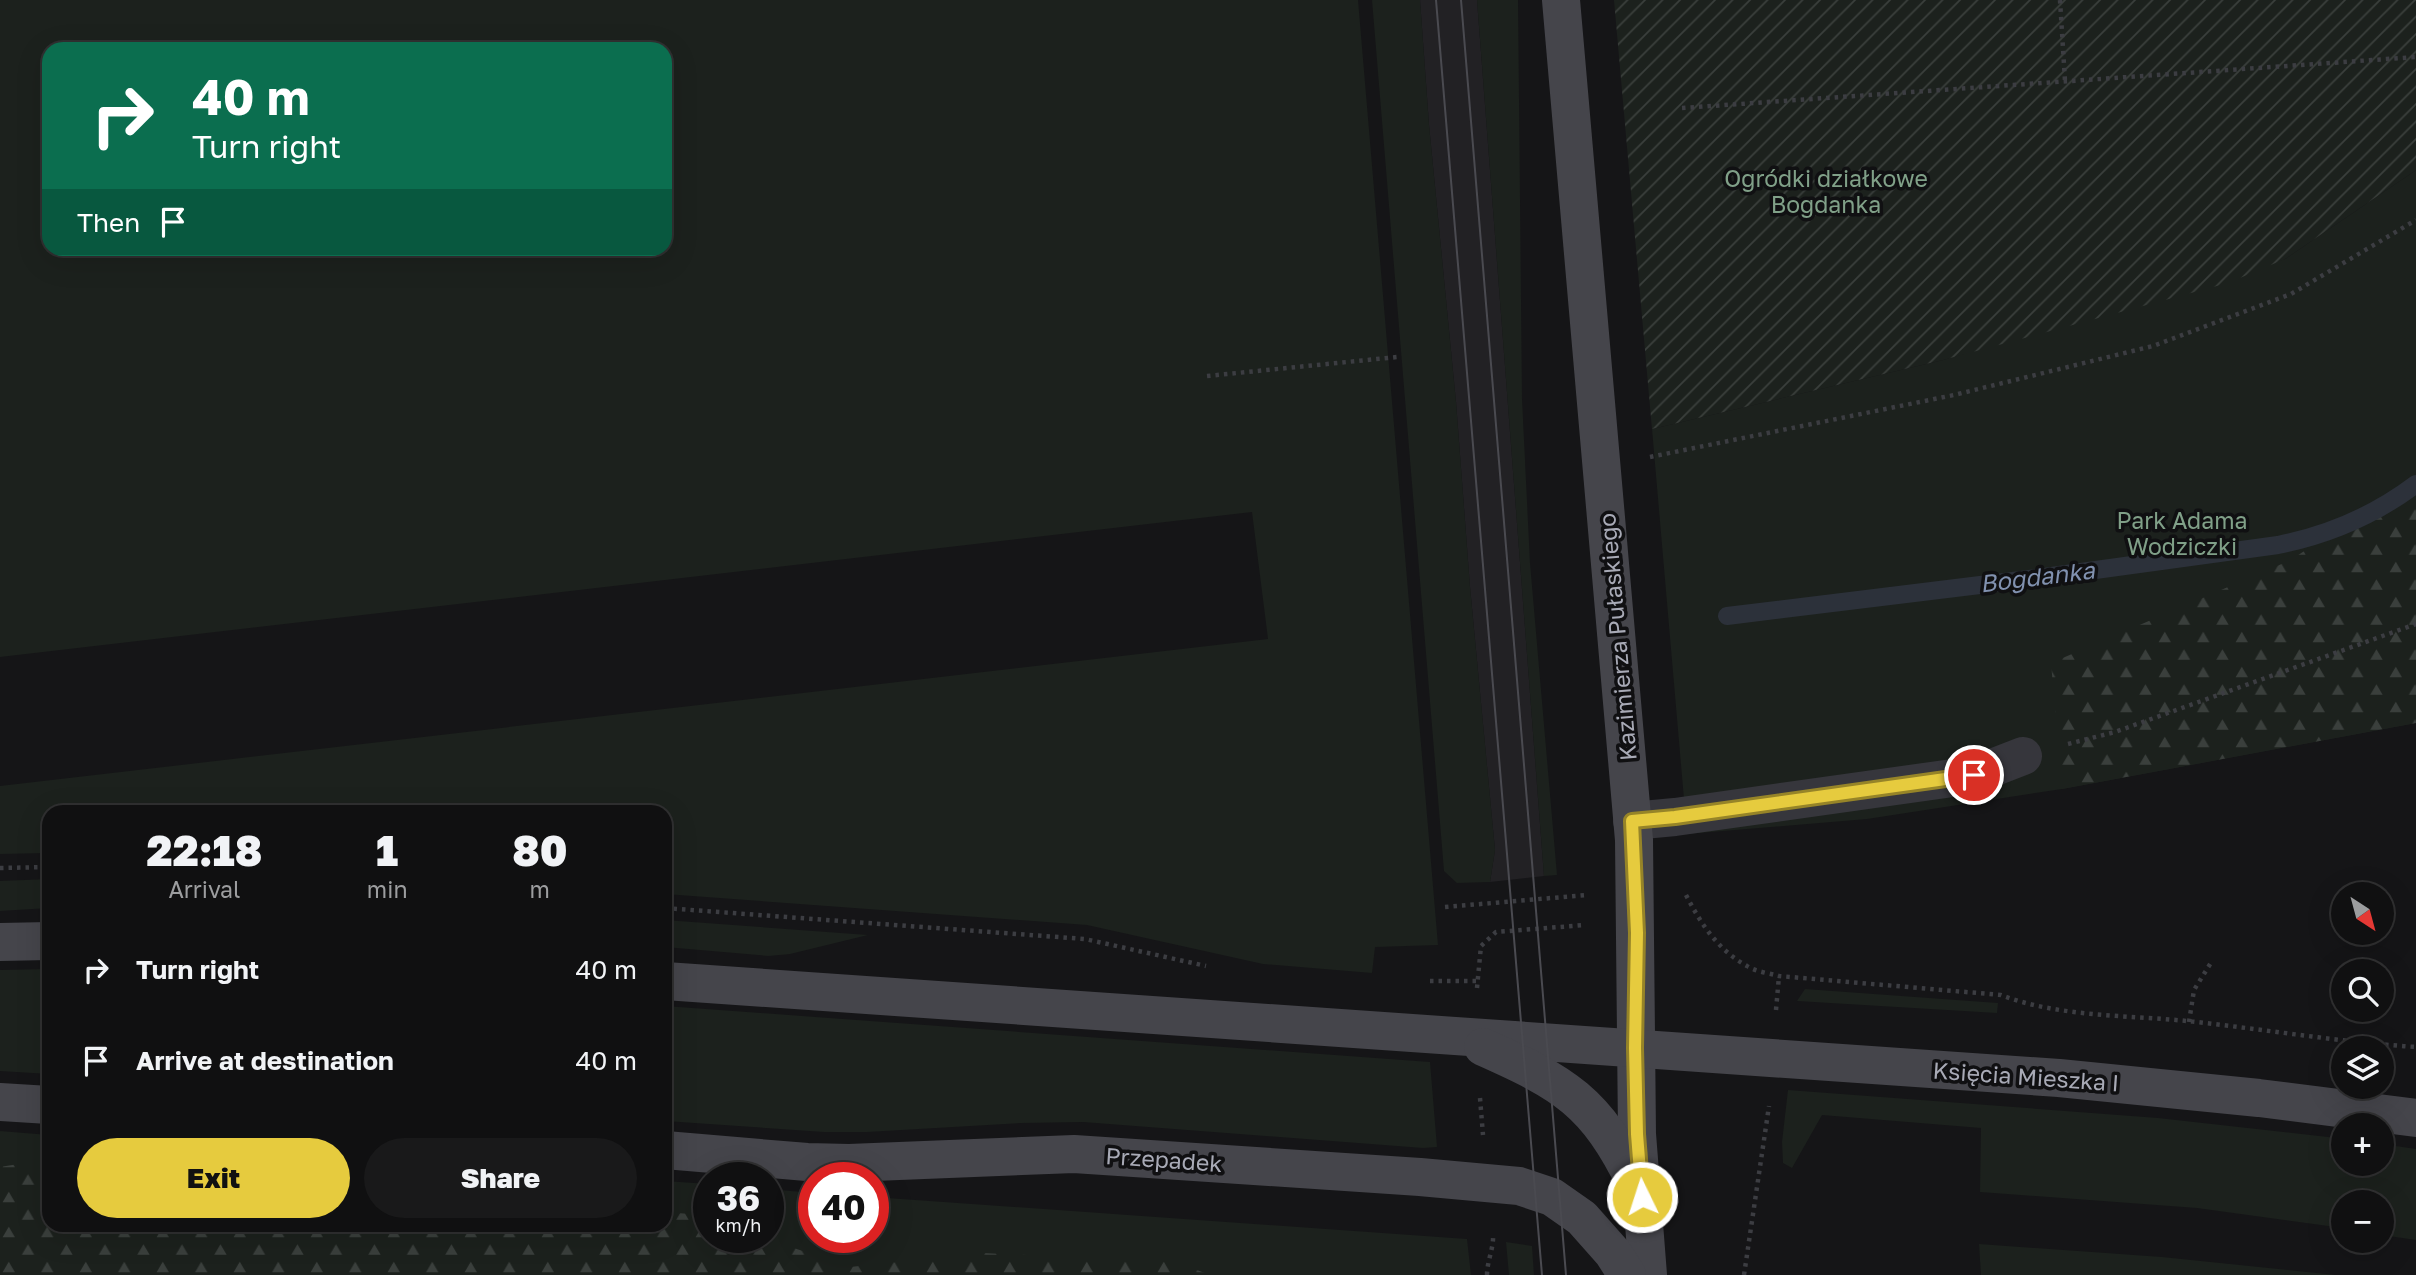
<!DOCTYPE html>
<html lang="en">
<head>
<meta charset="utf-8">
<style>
  body { margin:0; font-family:"Golos Text",sans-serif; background:#19191a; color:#f1f3f6; height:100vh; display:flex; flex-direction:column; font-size:26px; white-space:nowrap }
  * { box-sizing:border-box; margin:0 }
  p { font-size:23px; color:#9c9d9f }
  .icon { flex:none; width:38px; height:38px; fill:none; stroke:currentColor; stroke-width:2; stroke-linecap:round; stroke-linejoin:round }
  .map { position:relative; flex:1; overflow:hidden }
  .details { position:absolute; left:42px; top:805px; width:630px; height:427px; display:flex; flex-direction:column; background:#101011; border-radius:21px; box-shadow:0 7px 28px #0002,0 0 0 2px #303031 }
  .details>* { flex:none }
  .guide { position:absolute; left:42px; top:42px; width:630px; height:214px; border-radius:21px; box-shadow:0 7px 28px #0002,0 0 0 2px #303031; background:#0b6e4f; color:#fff; overflow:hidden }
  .needle { width:46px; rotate:144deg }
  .controls { position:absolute; left:2331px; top:882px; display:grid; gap:14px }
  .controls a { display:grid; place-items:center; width:63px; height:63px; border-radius:50%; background:#101011; box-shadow:0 7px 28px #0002,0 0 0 2px #303031; font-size:35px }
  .speed { position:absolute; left:693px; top:1162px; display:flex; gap:14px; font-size:35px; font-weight:700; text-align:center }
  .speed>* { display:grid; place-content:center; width:91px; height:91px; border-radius:50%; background:#101011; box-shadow:0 7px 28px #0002,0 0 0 2px #303031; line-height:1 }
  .speed small { font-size:18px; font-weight:400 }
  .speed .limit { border:10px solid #d22; background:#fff; color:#111 }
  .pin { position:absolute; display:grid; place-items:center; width:60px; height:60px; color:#fff; margin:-30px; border:4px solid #fff; border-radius:50%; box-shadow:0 2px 7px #0007 }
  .me { position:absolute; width:77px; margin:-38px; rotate:356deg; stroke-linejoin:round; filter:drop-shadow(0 0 5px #0008) }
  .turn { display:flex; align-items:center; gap:24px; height:147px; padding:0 35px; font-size:32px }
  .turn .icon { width:91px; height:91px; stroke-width:2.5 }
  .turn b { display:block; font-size:49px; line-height:60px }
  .then { display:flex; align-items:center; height:66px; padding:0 35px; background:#0003; gap:14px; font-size:26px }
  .eta { display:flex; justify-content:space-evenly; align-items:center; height:119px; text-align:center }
  .eta b { font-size:42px; font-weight:800; line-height:49px }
  .cta { display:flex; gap:14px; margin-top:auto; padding:14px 35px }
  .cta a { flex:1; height:80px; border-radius:42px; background:#e6cb3e; color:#111; font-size:28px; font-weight:800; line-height:80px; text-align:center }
  .cta a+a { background:#19191a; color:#f1f3f6 }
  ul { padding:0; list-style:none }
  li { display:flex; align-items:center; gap:21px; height:91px; padding:0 35px }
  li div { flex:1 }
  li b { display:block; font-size:26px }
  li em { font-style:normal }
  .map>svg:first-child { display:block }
  .built { fill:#222124 }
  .green { fill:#1c211d; fill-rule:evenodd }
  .forest { fill:url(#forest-firs) }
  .garden { fill:url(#garden-furrows) }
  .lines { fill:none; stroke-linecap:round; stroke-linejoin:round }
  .stream { stroke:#2c313a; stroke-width:18 }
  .path { stroke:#3c3d42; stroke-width:4.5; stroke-dasharray:3.5 5; stroke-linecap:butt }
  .street { stroke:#36363c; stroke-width:38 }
  .secondary { stroke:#45454b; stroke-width:38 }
  .tram { stroke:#4a4a50; stroke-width:2 }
  .route-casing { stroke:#968428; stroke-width:18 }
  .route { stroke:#e6cb3e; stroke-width:12 }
  .labels { text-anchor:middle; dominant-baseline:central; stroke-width:7; stroke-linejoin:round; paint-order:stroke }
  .park-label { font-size:23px; fill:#80a088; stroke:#101012 }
  .street-label { font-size:23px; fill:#a8aab6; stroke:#101012 }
  .water-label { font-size:24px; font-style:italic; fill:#8191af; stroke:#101012 }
</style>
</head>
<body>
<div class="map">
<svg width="2416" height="1275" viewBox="0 0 2416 1275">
  <defs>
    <pattern id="forest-firs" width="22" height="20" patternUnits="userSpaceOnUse" patternTransform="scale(1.75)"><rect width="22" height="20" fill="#1c211d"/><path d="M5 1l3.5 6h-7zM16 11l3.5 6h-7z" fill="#3a3f3c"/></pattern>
    <pattern id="garden-furrows" width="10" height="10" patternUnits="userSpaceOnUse" patternTransform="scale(1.75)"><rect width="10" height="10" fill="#1c211d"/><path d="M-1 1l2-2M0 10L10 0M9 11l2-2" fill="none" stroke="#3a3f3c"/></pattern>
  </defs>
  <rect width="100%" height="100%" fill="#151517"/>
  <!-- built -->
  <polygon class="built" points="1420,0 1477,0 1544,876 1490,882 1495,850 1470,587 1456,402 1429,125"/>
  <!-- green -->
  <g class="green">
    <path d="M0 0H1358L1438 945 1375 947 1372 973 1263 964 1087 925 665 894V812H49V853L0 854V786L1268 639 1252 512 0 657ZM49 49H665V248H49Z"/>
    <polygon points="1372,0 1420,0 1429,125 1456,402 1470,587 1495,850 1490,882 1457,883 1444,871"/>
    <polygon points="1477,0 1518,0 1522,399 1530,563 1557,875 1544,876"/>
    <polygon points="2416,170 2416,723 2062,789 1867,819 1687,834 1652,429 1943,360 2285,259"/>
    <polygon points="49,879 49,908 0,911 0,881"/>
    <polygon points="665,920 868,935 790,954 769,956 665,947"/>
    <polygon points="49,969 49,1074 0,1071 0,970"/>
    <polygon points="1805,989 1998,1003 1997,1013 1797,1001"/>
    <polygon points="665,1006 1430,1062 1437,1147 1423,1148 1083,1122 1022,1123 867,1132 824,1132 665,1121"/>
    <polygon points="1788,1090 2158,1118 2337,1138 2343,1139 2343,1164 2382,1164 2382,1144 2416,1149 2416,1240 2382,1235 2382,1202 2343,1202 2343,1228 2197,1208 1980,1192 1981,1128 1822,1115 1792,1168 1783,1163 1782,1142"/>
    <polygon points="0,1131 49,1135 49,1225 665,1225 665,1181 709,1184 709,1237 768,1237 768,1189 814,1193 814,1237 873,1237 873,1197 1467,1239 1471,1275 0,1275"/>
    <polygon points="1506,1242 1532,1246 1534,1275 1509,1275"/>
    <polygon points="1979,1244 2162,1257 2336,1275 1981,1275"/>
  </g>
  <!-- forest -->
  <g class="forest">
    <polygon points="2416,487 2416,723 2062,789 2051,663 2291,560 2372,505"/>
    <polygon points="49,1159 49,1225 665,1225 665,1212 690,1214 709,1220 709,1237 761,1237 850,1267 982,1253 1176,1262 1210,1275 0,1275 0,1167"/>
  </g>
  <!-- garden -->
  <polygon class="garden" points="1614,0 2416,0 2416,170 2285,259 2228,283 1943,360 1652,429"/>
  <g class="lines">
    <!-- stream -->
    <path class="stream" d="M1727 616 2037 578 2278 545C2328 535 2375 515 2416 484"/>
    <!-- path -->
    <g class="path">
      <polyline points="2060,0 2065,81"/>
      <polyline points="1682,108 2416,57"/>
      <polyline points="1207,376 1397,357"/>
      <polyline points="1650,457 1954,395 2153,346 2291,294 2416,220"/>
      <polyline points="2068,744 2115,732 2416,624"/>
      <polyline points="0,868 49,867"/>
      <path d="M1686 895C1701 924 1718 950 1747 966 1756 972 1769 973 1779 976L2001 995C2058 1017 2126 1015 2187 1021 2263 1029 2339 1042 2416 1047"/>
      <polyline points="1445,907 1587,895"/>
      <polyline points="665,908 1085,939 1206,966"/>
      <polyline points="1430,981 1478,981"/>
      <polyline points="1477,988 1481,946 1496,932 1585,925"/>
      <polyline points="1776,1010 1779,976"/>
      <polyline points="2189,1022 2194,990 2212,961"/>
      <polyline points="1480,1098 1483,1135"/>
      <path d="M1487 1275C1487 1261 1494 1248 1493 1234"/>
      <polyline points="1744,1275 1769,1106"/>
    </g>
    <!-- street -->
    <polyline class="street" points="1632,821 1675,817 1974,775 2023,756"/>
    <!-- secondary -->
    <g class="secondary">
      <polyline points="1561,0 1634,840 1637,1134 1648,1275"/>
      <polyline points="0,942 49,941"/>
      <polyline points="665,981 2059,1078 2259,1098 2416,1118"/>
      <path d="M1483 1047C1564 1083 1596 1101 1636 1184"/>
      <polyline points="0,1102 49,1105"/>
      <polyline points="665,1150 807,1162 849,1163 1074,1154 1420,1177 1519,1186 1552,1197 1582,1218 1613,1253 1627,1275"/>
    </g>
    <!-- tram -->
    <g class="tram">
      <polyline points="1436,0 1542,1275"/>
      <polyline points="1461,0 1566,1275"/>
    </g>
  </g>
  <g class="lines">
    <!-- route casing -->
    <g class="route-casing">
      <polyline id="route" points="1642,1197 1637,1134 1635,1048 1637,933 1632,821 1675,817 1974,775"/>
    </g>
    <!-- route -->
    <use href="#route" class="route"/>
  </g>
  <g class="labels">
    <!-- park labels -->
    <g class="park-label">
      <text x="1826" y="178">Ogródki działkowe<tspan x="1826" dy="26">Bogdanka</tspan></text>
      <text x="2182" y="520">Park Adama<tspan x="2182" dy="26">Wodziczki</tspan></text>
    </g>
    <!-- street labels -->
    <g class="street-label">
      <text transform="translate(1617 637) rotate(-95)">Kazimierza Pułaskiego</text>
      <text transform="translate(2026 1076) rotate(4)">Księcia Mieszka I</text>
      <text transform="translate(1164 1159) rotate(4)">Przepadek</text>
    </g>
    <!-- water labels -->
    <g class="water-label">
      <text transform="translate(2037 576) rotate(-7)">Bogdanka</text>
    </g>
  </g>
</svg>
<div class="controls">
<a><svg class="needle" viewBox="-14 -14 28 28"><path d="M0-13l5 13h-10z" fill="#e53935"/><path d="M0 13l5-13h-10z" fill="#9c9d9f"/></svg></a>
<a><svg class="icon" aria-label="search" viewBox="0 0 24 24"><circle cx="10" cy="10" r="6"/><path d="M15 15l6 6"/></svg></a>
<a><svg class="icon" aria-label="layers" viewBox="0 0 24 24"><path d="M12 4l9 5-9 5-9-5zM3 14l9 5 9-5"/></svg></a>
<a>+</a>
<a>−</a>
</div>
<div class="speed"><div>36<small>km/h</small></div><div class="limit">40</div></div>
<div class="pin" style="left:1974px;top:775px;background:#d93025"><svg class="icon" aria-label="arrive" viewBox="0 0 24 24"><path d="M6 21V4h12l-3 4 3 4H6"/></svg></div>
<svg class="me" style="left:1642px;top:1197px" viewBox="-20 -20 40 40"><circle r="17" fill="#e6cb3e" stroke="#fff" stroke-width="3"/><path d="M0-11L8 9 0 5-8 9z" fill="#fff"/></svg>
<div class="guide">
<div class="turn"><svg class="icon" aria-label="right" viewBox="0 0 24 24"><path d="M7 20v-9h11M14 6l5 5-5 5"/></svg><div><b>40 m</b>Turn right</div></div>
<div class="then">Then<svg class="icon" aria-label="arrive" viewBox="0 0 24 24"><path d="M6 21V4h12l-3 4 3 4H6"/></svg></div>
</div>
<section class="details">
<div class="eta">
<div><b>22:18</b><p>Arrival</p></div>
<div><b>1</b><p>min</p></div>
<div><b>80</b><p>m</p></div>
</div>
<ul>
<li><svg class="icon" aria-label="right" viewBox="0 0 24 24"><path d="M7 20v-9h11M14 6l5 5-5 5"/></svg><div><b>Turn right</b></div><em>40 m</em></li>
<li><svg class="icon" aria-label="arrive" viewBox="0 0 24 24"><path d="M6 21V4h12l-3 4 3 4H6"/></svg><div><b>Arrive at destination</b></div><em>40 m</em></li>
</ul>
<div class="cta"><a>Exit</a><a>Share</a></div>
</section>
</div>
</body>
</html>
